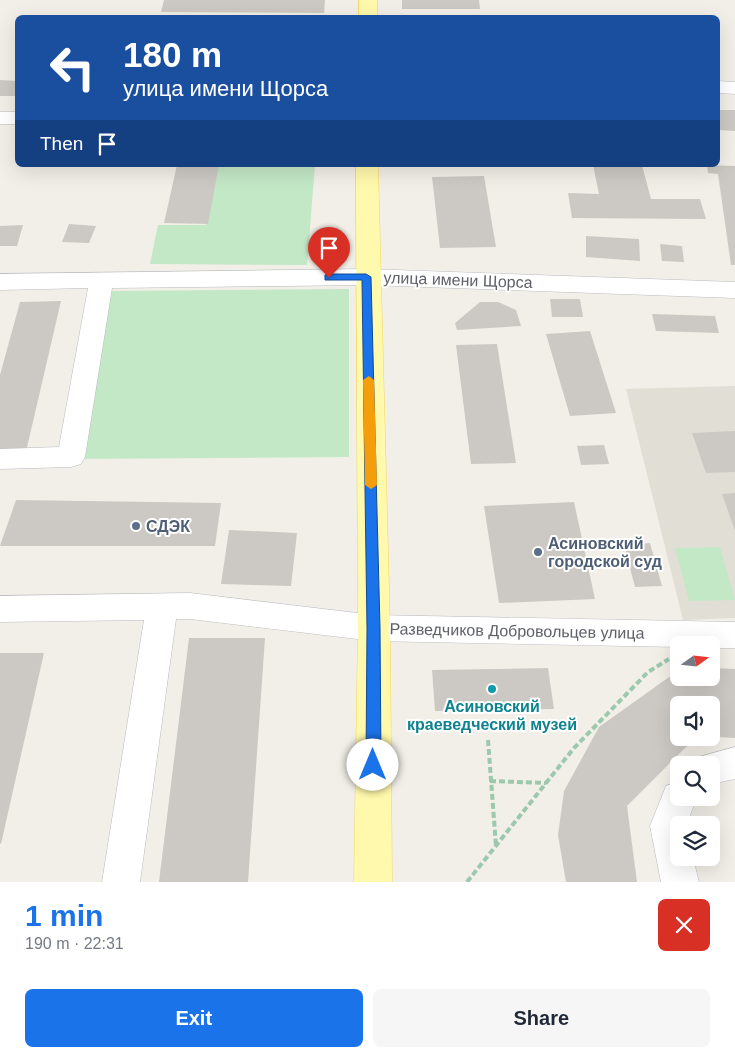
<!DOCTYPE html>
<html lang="en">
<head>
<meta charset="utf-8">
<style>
  body { margin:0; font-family:Helvetica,sans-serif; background:#f6f6f7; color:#1f2937; height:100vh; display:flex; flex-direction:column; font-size:19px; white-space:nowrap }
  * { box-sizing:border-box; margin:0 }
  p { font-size:16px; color:#747a83 }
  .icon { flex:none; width:28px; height:28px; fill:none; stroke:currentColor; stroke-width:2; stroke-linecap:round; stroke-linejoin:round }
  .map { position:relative; height:882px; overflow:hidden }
  .details { display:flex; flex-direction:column; background:#fff; flex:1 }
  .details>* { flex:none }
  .banner { position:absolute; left:15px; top:15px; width:705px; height:152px; border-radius:8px; box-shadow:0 5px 20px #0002; background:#1a4fa0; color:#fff; overflow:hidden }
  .needle { width:32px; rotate:75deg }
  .buttons { position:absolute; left:670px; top:636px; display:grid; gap:10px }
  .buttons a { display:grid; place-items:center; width:50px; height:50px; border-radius:8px; background:#fff; box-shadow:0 5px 20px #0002; font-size:25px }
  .pin { position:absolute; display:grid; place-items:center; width:42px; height:42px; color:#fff; margin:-51px -21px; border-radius:50% 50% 50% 0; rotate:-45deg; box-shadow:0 0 5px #0007 }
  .pin .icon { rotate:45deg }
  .me { position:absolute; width:55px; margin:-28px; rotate:0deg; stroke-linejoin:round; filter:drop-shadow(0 0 4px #0008) }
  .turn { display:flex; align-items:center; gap:18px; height:105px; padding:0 25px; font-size:22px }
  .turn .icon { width:65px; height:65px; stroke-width:2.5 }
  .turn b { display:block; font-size:35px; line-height:42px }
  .then { display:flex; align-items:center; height:48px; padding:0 25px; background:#0003; gap:10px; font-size:19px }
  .round { display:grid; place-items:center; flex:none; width:52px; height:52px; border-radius:8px; background:#f6f6f7 }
  .summary { display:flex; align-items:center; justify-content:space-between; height:85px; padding:0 25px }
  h1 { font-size:30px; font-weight:800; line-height:38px; color:#1a73e8 }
  .cta { display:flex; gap:10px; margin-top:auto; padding:10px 25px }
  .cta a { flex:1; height:58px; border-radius:8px; background:#1a73e8; color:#fff; font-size:20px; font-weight:800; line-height:58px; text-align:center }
  .cta a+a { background:#f6f6f7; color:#1f2937 }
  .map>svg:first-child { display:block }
  .education { fill:#e1ded5 }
  .green { fill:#c3e8c6 }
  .building { fill:#ccc9c4 }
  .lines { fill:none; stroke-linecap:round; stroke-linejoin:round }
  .minor-casing { stroke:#b9bbc0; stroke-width:1 }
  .major-casing { stroke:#f4d65d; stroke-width:1 }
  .path { stroke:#9cc9ad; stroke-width:4; stroke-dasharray:6 3; stroke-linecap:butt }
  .minor { fill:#fff; fill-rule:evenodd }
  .major { fill:#fff9ad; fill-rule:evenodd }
  .route { fill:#1a73e8; stroke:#114b97 }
  .slow { fill:#f59e0b }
  .service-dot { fill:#5c6f8a; stroke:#fff; stroke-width:2 }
  .culture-dot { fill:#0f9aa8; stroke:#fff; stroke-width:2 }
  .labels { text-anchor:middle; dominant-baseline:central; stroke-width:4; stroke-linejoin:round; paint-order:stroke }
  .street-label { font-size:16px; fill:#5e6167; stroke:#fff }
  .service-label { font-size:16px; font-weight:bold; fill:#4e5e75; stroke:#fff; text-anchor:start }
  .culture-label { font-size:16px; font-weight:bold; fill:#0d838f; stroke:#fff }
</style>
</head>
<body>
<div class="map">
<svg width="735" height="882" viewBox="0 0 735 882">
  <rect width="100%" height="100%" fill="#f1efe7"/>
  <!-- education -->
  <polygon class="education" points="735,386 735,618 683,620 626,389"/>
  <!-- green -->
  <g class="green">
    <polygon points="217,165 315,165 307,265 150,264 158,225 206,225"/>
    <polygon points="349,289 349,457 75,459 112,291"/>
    <polygon points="720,547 735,600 689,601 675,548"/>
  </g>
  <!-- building -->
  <g class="building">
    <polygon points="164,0 325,0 324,13 161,12"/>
    <polygon points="402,0 479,0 480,9 402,9"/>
    <polygon points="0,80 18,81 18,96 0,96"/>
    <polygon points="718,110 735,110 735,131 718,130"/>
    <polygon points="177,165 219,165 208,224 164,223"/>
    <polygon points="593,165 642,165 651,199 700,199 706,219 572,218 568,193 599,194"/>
    <polygon points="707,165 735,166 735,265 731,265 718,174 708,173"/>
    <polygon points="484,176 496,247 440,248 432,177"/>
    <polygon points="69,224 96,226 89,243 62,242"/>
    <polygon points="23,225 17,246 0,246 0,226"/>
    <polygon points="586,236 639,239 640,261 586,257"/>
    <polygon points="660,244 682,246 684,262 662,261"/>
    <polygon points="550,299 580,299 583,317 552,317"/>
    <polygon points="61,301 25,456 0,457 0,375 20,302"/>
    <polygon points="480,302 498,302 516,310 521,326 457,330 455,323"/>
    <polygon points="652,314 715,316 719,333 656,331"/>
    <polygon points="590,331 616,413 570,416 546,334"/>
    <polygon points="497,344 516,463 471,464 456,345"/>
    <polygon points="735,431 735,472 706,473 692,433"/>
    <polygon points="604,445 609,464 581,465 577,446"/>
    <polygon points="735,493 735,531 722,494"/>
    <polygon points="16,500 221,503 215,546 0,546"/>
    <polygon points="574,502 595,599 499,603 484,506"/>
    <polygon points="229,530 297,533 291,586 221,584"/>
    <polygon points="650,543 662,586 635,587 624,545"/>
    <polygon points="189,638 265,638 248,882 159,882"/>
    <polygon points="0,653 44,653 1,844 0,843"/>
    <polygon points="548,668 554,709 435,711 432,670"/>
    <polygon points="711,668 735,669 735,738 717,737 711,730 711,705 679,705 679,738 695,738 627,806 637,882 566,882 558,835 564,791 599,727 679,670 679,678 711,678"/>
  </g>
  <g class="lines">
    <!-- minor casing -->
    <g class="minor-casing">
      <g id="minor">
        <polygon points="718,81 735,82 735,94 718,93"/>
        <rect x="0" y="112" width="18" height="12"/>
        <polygon points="367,269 735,282 735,298 367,285 112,288 85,457 81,464 71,467 0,469 0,449 59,447 88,288 0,290 0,274"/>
        <polygon points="190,593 374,615 735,622 735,648 711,648 711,645 679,645 679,647 374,641 190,619 176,619 140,882 102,882 144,620 0,622 0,596"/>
        <polygon points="735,747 735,779 711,784 711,765 695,765 699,757"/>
        <polygon points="679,781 679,798 697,798 686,825 679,825 679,858 693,858 699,882 661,882 650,826 666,786"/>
      </g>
    </g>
    <!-- major casing -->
    <g class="major-casing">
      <g id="major">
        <rect x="359" y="0" width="18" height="18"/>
        <polygon points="356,165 378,165 390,628 392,882 354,882 358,628"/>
      </g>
    </g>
    <!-- path -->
    <g class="path">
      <polyline points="488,740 496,846"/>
      <polyline points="490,781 546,783"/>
      <polyline points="467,882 574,748 648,672 669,659"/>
    </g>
    <!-- minor -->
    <use href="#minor" class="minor"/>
    <!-- major -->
    <use href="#major" class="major"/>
  </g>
  <!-- route -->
  <polygon class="route" points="329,274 366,274 371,277 380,628 381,765 378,769 373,771 368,769 366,765 367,628 362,280 325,280 325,275"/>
  <!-- slow -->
  <polygon class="slow" points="369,376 374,380 377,485 371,489 365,485 363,380"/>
  <!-- markers -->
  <g class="service-dot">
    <circle cx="136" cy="526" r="5"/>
    <circle cx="538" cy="552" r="5"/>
  </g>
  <circle class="culture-dot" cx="492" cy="689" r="5"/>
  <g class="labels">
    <!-- street labels -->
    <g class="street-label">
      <text transform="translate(458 280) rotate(2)">улица имени Щорса</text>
      <text transform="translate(517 631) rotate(1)">Разведчиков Добровольцев улица</text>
    </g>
    <!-- service labels -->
    <g class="service-label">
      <text x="146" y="526">СДЭК</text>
      <text x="548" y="543">Асиновский<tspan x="548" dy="18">городской суд</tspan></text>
    </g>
    <!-- culture labels -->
    <g class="culture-label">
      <text x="492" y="706">Асиновский<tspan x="492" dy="18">краеведческий музей</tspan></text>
    </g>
  </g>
</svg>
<div class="buttons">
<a><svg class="needle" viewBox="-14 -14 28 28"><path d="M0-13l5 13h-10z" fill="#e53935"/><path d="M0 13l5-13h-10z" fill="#747a83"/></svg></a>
<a><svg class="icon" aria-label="sound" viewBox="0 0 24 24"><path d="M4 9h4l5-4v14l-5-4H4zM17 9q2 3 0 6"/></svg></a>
<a><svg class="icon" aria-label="search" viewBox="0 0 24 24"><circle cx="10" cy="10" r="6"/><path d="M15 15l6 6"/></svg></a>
<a><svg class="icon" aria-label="layers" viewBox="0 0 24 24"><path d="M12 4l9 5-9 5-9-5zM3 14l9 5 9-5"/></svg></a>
</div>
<div class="pin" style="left:329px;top:278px;background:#d93025"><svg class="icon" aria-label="arrive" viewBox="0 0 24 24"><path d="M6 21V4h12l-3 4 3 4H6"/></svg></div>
<svg class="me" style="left:373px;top:765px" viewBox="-20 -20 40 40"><circle r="19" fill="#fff"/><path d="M0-13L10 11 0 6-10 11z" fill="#1a73e8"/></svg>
<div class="banner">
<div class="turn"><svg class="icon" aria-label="left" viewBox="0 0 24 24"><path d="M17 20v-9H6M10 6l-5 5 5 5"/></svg><div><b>180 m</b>улица имени Щорса</div></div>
<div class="then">Then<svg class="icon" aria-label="arrive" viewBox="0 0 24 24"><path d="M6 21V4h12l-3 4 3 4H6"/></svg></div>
</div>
</div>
<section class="details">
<div class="summary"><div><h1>1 min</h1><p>190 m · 22:31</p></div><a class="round" style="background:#d93025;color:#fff"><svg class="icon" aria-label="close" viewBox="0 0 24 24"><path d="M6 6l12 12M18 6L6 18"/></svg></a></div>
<div class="cta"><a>Exit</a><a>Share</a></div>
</section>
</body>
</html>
